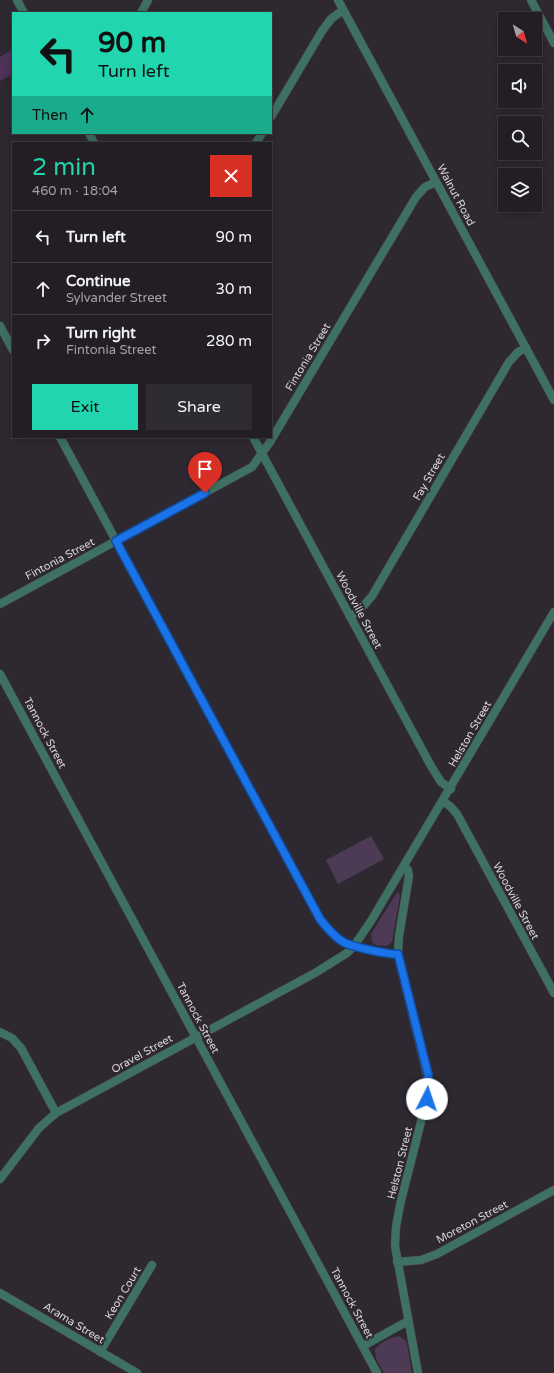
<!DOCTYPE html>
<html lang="en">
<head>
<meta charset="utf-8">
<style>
  body { margin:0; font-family:"Varela Round",sans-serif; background:#2e2b31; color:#f1f3f6; height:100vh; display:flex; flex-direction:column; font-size:15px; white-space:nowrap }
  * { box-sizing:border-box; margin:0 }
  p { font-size:13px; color:#a2a2a6 }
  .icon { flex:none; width:22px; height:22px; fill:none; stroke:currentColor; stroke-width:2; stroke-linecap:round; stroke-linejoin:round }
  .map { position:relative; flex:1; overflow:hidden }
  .side { position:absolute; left:12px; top:142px; width:260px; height:296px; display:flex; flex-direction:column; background:#221e24; border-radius:0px; box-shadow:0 2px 10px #0003,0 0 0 1px #3f3c41 }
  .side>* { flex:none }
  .hud { position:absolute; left:12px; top:12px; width:260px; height:122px; border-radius:0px; box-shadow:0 2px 10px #0003,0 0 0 1px #3f3c41; background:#21d5af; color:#111; overflow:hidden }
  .needle { width:26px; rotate:143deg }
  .controls { position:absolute; left:498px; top:12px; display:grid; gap:8px }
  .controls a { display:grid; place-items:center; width:44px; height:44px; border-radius:0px; background:#221e24; box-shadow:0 2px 10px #0003,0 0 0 1px #3f3c41; font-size:20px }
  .pin { position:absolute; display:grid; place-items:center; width:34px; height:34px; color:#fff; margin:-41px -17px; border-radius:50% 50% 50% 0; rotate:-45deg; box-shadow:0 0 4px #0007 }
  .pin .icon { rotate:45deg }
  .me { position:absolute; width:44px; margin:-22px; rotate:4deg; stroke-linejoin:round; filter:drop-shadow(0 0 3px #0008) }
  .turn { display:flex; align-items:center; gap:14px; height:84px; padding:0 20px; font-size:18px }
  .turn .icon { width:52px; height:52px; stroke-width:2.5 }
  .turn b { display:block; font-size:28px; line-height:34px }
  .then { display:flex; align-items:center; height:38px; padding:0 20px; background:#0003; gap:8px; font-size:15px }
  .round { display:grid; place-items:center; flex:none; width:42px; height:42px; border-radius:0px; background:#2e2b31 }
  .headline { display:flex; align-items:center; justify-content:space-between; height:68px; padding:0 20px }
  h1 { font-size:24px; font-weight:600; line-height:30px; color:#21d5af }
  .primary-button { display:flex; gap:8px; margin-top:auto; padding:8px 20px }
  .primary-button a { flex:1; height:46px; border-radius:0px; background:#21d5af; color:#111; font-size:16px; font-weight:600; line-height:46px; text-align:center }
  .primary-button a+a { background:#2e2b31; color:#f1f3f6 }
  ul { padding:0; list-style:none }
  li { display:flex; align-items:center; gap:12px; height:52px; padding:0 20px; border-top:1px solid #3f3c41 }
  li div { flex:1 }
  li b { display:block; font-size:15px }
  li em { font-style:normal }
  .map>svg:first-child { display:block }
  .green { fill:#4d3a54 }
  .building { fill:#4f3259 }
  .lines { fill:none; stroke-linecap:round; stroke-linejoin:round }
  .minor-casing { stroke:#49434b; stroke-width:9 }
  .tertiary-casing { stroke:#49434b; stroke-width:9 }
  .minor { stroke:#3e7162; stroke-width:8 }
  .tertiary { stroke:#3e7162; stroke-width:8 }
  .route-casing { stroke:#114b97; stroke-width:10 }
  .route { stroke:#1a73e8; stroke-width:7 }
  .labels { text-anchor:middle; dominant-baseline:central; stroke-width:4; stroke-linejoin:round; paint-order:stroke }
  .street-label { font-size:11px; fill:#d7d3d8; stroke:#2e2830 }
</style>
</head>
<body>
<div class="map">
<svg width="554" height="1373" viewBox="0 0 554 1373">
  <rect width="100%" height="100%" fill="#2e2830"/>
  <!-- green -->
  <g class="green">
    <polygon points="371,836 384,859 338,884 326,860"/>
    <polygon points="398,891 400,896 392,942 387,946 376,945 372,942 371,934"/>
    <path d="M399 1336 405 1340 407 1343 412 1373H384L376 1359 375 1350C379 1343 391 1337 399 1336Z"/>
  </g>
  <!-- building -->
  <polygon class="building" points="13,49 13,74 0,81 0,57"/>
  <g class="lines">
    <!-- minor casing -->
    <g class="minor-casing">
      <g id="minor">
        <polyline points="17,0 24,13"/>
        <polyline points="531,0 554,43"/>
        <polyline points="141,13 148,0"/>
        <polyline points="271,117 322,31 331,19 343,10"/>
        <polyline points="89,133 94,143"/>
        <polyline points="256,143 262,133"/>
        <polyline points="0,326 13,350"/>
        <path d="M60 437 320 919C327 928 335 938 345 943 354 947 389 955 398 954"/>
        <polyline points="253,437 431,766 441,782 451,789"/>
        <polyline points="0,604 252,467 270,442 416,197 425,187 436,182"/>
        <polyline points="350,617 360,610 372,596 509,362 518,352 526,348"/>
        <polyline points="0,674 377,1373"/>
        <polyline points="443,801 451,807 457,814 554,993"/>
        <polyline points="404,866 408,870 409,876 399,936 398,954 427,1075 429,1090 400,1205 396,1227 395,1246 418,1373"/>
        <polyline points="0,1032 12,1038 21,1048 56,1113"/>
        <polyline points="0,1179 39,1128 56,1113 315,973 347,953 354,946 371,921 554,612"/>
        <polyline points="397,1262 421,1260 437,1254 554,1190"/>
        <polyline points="0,1293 137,1373"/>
        <polyline points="363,1346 408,1321"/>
        <polyline points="100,1352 152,1265"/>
      </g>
    </g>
    <!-- tertiary casing -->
    <g class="tertiary-casing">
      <polyline id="tertiary" points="338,0 554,400"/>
    </g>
    <!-- minor -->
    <use href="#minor" class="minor"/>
    <!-- tertiary -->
    <use href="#tertiary" class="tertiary"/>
  </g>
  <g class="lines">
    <!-- route casing -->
    <g class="route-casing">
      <path id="route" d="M205 493 116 541 320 919C327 928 335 938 345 943 354 947 389 955 398 954L428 1074 429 1090 427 1099"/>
    </g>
    <!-- route -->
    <use href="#route" class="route"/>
  </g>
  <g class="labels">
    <!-- street labels -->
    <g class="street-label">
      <text transform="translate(456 195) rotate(62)">Walnut Road</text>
      <text transform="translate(308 357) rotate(-59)">Fintonia Street</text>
      <text transform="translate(429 477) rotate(-60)">Fay Street</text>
      <text transform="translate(60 559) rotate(-28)">Fintonia Street</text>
      <text transform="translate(359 610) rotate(62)">Woodville Street</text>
      <text transform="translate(45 733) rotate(62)">Tannock Street</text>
      <text transform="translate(470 734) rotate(-60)">Helston Street</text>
      <text transform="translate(516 901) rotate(62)">Woodville Street</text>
      <text transform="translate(198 1018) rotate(62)">Tannock Street</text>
      <text transform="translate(142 1054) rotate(-29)">Oravel Street</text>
      <text transform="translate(400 1163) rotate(-76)">Helston Street</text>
      <text transform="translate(472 1222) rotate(-28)">Moreton Street</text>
      <text transform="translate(123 1293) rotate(-59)">Keon Court</text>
      <text transform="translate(352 1303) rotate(62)">Tannock Street</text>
      <text transform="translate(74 1323) rotate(31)">Arama Street</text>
    </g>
  </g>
</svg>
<div class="controls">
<a><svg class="needle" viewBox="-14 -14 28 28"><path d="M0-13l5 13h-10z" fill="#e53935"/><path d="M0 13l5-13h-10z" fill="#a2a2a6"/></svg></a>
<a><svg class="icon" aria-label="sound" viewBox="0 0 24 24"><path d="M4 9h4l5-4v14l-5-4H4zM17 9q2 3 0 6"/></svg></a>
<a><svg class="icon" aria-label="search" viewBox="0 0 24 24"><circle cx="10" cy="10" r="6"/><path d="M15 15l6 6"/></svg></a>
<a><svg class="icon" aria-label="layers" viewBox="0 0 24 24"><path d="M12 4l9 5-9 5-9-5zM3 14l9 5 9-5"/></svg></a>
</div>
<div class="pin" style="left:205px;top:493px;background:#d93025"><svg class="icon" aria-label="arrive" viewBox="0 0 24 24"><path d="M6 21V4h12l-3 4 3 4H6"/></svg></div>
<svg class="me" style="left:427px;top:1099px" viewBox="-20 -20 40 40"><circle r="19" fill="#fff"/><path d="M0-13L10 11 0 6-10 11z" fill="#1a73e8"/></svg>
<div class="hud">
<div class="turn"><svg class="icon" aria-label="left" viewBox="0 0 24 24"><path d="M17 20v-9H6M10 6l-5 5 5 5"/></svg><div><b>90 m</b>Turn left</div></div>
<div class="then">Then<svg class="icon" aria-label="ahead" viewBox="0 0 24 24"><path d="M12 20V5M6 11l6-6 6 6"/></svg></div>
</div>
<section class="side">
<div class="headline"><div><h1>2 min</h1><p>460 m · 18:04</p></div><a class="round" style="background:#d93025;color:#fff"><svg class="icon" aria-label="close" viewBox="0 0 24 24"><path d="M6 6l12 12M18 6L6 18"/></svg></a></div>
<ul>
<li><svg class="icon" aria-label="left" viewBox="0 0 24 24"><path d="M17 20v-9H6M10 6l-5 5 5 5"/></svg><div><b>Turn left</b></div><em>90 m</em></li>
<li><svg class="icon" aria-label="ahead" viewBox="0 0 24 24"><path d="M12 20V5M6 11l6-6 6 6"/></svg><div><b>Continue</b><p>Sylvander Street</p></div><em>30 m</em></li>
<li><svg class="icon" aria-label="right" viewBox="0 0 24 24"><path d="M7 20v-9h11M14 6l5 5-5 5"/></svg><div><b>Turn right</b><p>Fintonia Street</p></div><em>280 m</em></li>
</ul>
<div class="primary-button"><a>Exit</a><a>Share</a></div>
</section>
</div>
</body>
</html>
